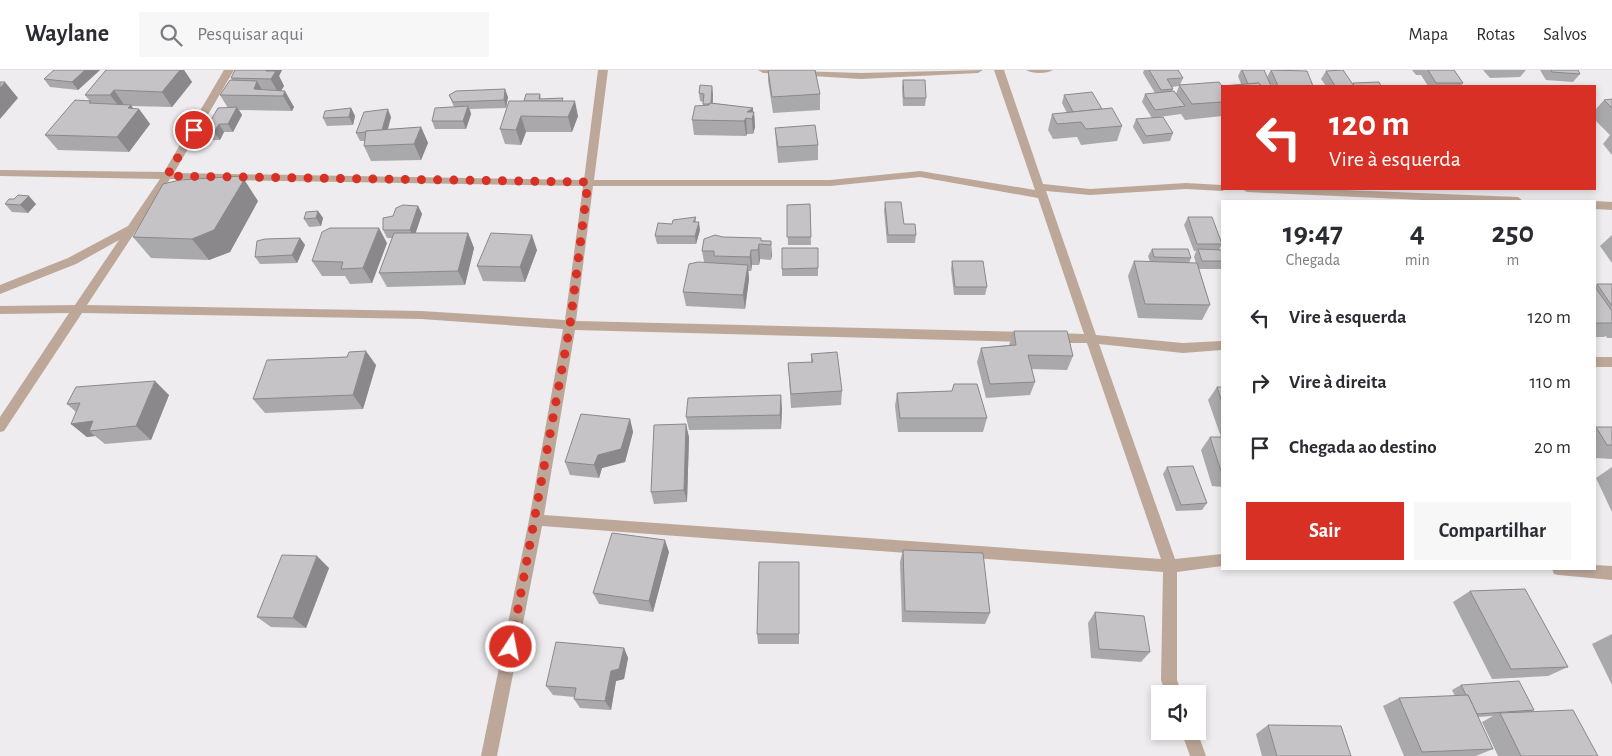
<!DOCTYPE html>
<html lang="pt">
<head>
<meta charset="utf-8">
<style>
  body { margin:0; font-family:"Alegreya Sans",sans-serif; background:#f7f7f7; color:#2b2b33; height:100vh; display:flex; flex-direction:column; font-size:19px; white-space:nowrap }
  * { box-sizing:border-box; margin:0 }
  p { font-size:16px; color:#7c7c81 }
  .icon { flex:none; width:28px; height:28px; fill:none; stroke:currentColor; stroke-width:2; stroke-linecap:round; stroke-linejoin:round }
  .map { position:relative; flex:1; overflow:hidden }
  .sheet { position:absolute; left:1221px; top:130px; width:375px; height:370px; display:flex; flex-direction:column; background:#fff; border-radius:0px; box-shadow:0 2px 8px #0003 }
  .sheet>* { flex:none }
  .hud { position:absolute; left:1221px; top:15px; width:375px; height:105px; border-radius:0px; box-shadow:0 2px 8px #0003; background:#d93025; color:#fff; overflow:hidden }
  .buttons { position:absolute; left:1151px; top:615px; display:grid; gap:10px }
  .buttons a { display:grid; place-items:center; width:55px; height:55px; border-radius:0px; background:#fff; box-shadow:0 2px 8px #0003; font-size:25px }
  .pin { position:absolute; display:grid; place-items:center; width:42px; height:42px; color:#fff; margin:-21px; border:2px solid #fff; border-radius:50%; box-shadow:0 1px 5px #0007 }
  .me { position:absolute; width:55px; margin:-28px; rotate:11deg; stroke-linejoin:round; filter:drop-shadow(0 0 4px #0008) }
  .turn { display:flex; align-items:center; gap:18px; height:105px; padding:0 25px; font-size:22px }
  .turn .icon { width:65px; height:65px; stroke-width:2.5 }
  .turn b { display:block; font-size:35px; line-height:42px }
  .eta { display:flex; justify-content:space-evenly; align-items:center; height:85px; text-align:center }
  .eta b { font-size:30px; font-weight:700; line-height:35px }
  .button { display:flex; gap:10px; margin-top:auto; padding:10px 25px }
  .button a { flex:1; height:58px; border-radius:0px; background:#d93025; color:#fff; font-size:20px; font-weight:700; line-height:58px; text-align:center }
  .button a+a { background:#f7f7f7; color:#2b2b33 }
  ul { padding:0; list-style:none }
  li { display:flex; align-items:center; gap:15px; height:65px; padding:0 25px }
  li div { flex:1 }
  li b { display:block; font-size:19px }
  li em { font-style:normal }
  header { display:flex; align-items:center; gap:30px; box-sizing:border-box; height:70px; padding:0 25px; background:#fff; border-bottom:1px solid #e1e1e2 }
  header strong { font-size:24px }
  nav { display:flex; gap:28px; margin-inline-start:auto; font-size:18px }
  .search { width:350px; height:45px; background:#f7f7f7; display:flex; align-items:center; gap:12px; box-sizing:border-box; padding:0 18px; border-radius:0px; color:#7c7c81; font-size:19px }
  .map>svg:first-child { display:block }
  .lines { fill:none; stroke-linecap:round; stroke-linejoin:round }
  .minor { fill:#bda799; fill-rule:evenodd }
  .wall { fill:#a9a8aa; fill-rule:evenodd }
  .shaded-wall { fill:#8a888b }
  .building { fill:#c5c3c6; stroke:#8a888b }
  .route { stroke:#d93025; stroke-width:9; stroke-dasharray:0 16.2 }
</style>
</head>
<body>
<header>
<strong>Waylane</strong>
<div class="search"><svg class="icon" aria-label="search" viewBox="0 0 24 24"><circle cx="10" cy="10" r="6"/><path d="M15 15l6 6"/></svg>Pesquisar aqui</div>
<nav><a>Mapa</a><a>Rotas</a><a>Salvos</a></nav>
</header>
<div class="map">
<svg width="1612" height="686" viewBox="0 0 1612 686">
  <rect width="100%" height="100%" fill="#eeecee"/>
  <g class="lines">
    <!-- minor -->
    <g class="minor">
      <path d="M224 0H234L174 103 584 110 598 0H608L594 110H830L920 101 1035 120 994 0H1004L1043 114 1090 119 1186 113 1222 115V119H1227L1222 121 1186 119 1090 125 1046 121 1096 265 1183 273 1222 271V280L1183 283 1099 274 1175 489 1222 484V496L1177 502V610L1182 624H1166L1161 610 1163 502 542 456 497 686H481L529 450 563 259 421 249 82 243 4 361 0 362V347L69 243 0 244V236L75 235 119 170 76 194 0 224V215L68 188 128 156 160 109 0 106V100L164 102ZM920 107 1038 128 1084 264 1053 263 1047 268 1053 273H1087L1161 489 544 445 575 260 1028 272 1034 267 1028 262 576 251 593 116H830ZM170 109 583 116 565 250 421 241 87 235Z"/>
      <polygon points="758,0 861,3 983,0 978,3 861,9 763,3"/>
      <path d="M1026 0H1053C1047 4 1032 4 1026 0Z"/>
      <polygon points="1242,119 1320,119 1518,127 1523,131 1444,131 1247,122"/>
      <polygon points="1595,131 1612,132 1612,140 1595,139"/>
      <rect x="1595" y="287" width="17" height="10"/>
      <polygon points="1595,495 1612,496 1612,510 1559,505 1554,504 1552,499 1595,499"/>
      <polygon points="1181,661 1197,661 1206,686 1190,686"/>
    </g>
  </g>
  <!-- wall -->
  <g class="wall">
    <polygon points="54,0 100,0 78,20 50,17 44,9"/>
    <polygon points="106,0 184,0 192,12 172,37 131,36 133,39 139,39 150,54 129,82 58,80 45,65 89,30 85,25"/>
    <polygon points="235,0 282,0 279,6 284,16 281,21 294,37 292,41 239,40 242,45 233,62 224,62 220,70 209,70 204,62 228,38 220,25 232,10 231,8"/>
    <polygon points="768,0 815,0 820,24 820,40 773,43 768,11"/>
    <path d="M1144 0H1178L1183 8 1180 15 1222 16 1241 14 1238 6 1241 0H1264L1267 7 1271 0H1287L1313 16H1222V46L1185 50 1181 44 1152 48 1142 32 1145 24 1155 23 1143 3ZM1179 16 1176 24 1172 21 1173 19 1172 17Z"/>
    <polygon points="1412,0 1454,0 1463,13 1461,16 1428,16 1421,5 1416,5"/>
    <polygon points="1483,0 1526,0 1520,7 1490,8"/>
    <polygon points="1540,0 1578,0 1580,4 1573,12 1546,10"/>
    <polygon points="1326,1 1352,14 1353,13 1381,16 1326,16 1321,9"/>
    <polygon points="903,10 926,28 925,36 903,36 902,18"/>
    <polygon points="699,23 713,24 713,33 753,38 753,42 754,42 755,57 753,64 747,64 746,66 694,65 692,50 703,36 703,32 700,31"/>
    <polygon points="540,24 541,29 563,31 578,46 572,62 526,62 521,75 505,74 500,59 524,31"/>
    <polygon points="449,25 508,27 506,38 470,39 471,44 466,59 435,59 432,51 454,37"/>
    <polygon points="1064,25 1102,39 1122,56 1117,71 1081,75 1077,67 1053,69 1048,60 1052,44 1067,43 1062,33"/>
    <polygon points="1612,29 1612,85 1603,74 1610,65 1595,50 1595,40 1604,30"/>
    <polygon points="351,38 355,46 353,55 327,56 323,48"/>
    <polygon points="391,47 388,59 421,57 428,73 421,90 371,91 364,76 364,71 360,71 356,63"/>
    <polygon points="1136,49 1173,63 1170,71 1143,74 1133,57"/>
    <polygon points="775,58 818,75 818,90 778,93 776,73"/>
    <polygon points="258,131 230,182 209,190 151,188 133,167"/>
    <polygon points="885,132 904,154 916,165 915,173 887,173 884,140"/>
    <polygon points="5,134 36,134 28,143 12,142"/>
    <polygon points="810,134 811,175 788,175 787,135"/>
    <polygon points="418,136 422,144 415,163 468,163 474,178 465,215 387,217 379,203 392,168 387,168 383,160 393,146"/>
    <polygon points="318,141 323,148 321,156 309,157 304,149"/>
    <polygon points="696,147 696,152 700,160 696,174 657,174 655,166 672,154"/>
    <polygon points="1188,147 1222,174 1219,180 1222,180 1222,199 1199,199 1210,235 1202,250 1138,248 1128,206 1134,191 1150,192 1148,186 1152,179 1191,188 1189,193 1196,193 1194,187 1196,181 1194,181 1184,155"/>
    <polygon points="1612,165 1612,193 1600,176"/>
    <polygon points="723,167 771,171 771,190 760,189 759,195 752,195 751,201 748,201 749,209 745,239 686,236 683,222 704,192 702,181"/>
    <polygon points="300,168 305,175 297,193 260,194 255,187"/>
    <polygon points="387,173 372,213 350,214 345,206 322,206 312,191"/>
    <rect x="782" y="178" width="36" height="28"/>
    <polygon points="537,180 525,212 483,211 477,196"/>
    <polygon points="952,191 987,217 985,225 954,225 951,199"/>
    <polygon points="1597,214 1612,214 1612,268 1607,268 1606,266 1604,267 1595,267 1595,216"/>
    <polygon points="1014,261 1073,286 1067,300 1032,299 1035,312 1030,325 986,328 977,292 981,278 1009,275"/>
    <polygon points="811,284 842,321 841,335 791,338 788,293 811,292"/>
    <polygon points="347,287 376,295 363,339 265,343 253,329"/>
    <polygon points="76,317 169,325 151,370 105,374 95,366 87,367 71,354 76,342 67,334"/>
    <polygon points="1217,317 1222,317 1222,417 1212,416 1201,380 1210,367 1221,367 1208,330"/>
    <polygon points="952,321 987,348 983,362 898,362 895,336 897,323"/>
    <polygon points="782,339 781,359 689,360 686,347"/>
    <polygon points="630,349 633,362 625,392 602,398 599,408 570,405 565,392"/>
    <polygon points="1596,357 1612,357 1612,389 1595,388 1595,358"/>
    <polygon points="689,367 687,432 654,434 651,422"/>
    <polygon points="1167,397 1207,433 1202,440 1176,441 1163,404"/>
    <polygon points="1612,397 1612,442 1596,408"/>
    <polygon points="903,480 990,543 985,554 902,552 900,492"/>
    <polygon points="669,482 653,542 599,534 593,523"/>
    <polygon points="799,492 799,574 758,574 757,564"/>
    <polygon points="329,498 306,558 271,557 257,547"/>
    <polygon points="1470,521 1568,597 1548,606 1492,609 1453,532"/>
    <polygon points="1095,542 1150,582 1141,592 1091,588 1088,553"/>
    <polygon points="1612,564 1612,615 1592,574"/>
    <polygon points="624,578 628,588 624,609 616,611 611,640 580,638 574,629 574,627 553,625 546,616"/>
    <polygon points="1461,615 1534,640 1531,642 1598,686 1498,686 1482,652 1493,646 1478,647 1493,679 1476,686 1404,686 1383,636 1399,628 1455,626 1452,620"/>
    <polygon points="1268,655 1351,686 1262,686 1256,664"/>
  </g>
  <!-- shaded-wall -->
  <g class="shaded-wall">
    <polygon points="85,0 100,0 78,20 72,12"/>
    <polygon points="180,0 184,0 192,12 172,37 162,22"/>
    <polygon points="266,0 282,0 279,6 284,16 279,24 266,1"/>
    <polygon points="257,11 265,25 254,19"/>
    <polygon points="5,12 18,28 0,49 0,18"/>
    <polygon points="712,16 713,24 712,42 711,34"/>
    <polygon points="505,19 508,27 506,38 504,30"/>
    <polygon points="114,20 125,36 122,40 110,25"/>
    <polygon points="285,21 294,37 292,41 283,26"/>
    <polygon points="575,31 578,46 572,62 568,47"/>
    <polygon points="131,35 136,42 139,39 150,54 129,82 117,67 128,38"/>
    <polygon points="468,36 471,44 466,59 463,51"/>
    <polygon points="237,37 242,45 233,62 228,54"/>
    <polygon points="351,38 355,46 353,55 349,47"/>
    <polygon points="753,38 753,45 754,42 755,57 753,64 752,49 747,42"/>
    <polygon points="388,39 391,47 385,69 381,61"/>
    <polygon points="521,46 526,62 521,75 516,60"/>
    <polygon points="746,48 747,64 746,66 744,51"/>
    <polygon points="219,54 224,62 220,70 214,62"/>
    <polygon points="421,57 428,73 421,90 414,74"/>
    <polygon points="242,106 258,131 230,182 209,190 192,169"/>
    <polygon points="29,126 36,134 28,143 20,135"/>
    <polygon points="418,136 422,144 414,168 410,160"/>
    <polygon points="318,141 323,148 321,156 316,148"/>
    <polygon points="699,152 700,160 696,174 695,166"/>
    <polygon points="379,158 387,173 372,213 363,198"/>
    <polygon points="468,163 474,178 465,215 458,201"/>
    <polygon points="532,165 537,180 525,212 520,197"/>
    <polygon points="300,168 305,175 297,193 292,185"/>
    <polygon points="771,171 772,186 771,190"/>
    <polygon points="759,174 760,189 759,195 758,180"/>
    <polygon points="751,180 752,195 751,201 750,187"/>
    <polygon points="748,195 749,209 745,239 743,225"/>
    <polygon points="366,281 376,295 363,339 353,325"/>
    <polygon points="155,311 169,325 151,370 136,356"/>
    <polygon points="781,325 782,339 781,359 780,345"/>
    <polygon points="630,349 633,362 625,392 602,398 599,408 594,395 598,385"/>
    <polygon points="93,351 89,361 95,366 87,367 71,354"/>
    <polygon points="686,354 689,367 687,432 684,420"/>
    <polygon points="665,470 669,482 653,542 649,531"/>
    <polygon points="317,486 329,498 306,558 293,548"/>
    <polygon points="624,578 628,588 624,609 616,611 611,640 605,631 611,601"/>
  </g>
  <!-- building -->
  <g class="building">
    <polygon points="54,0 85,0 72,12 44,9"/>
    <polygon points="106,0 180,0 162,22 114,20 110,25 85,25"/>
    <polygon points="235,0 266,0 266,1 276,1 271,9 231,8"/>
    <polygon points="768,0 815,0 820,24 772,27"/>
    <polygon points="1149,0 1178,0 1183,8 1167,9 1173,19 1161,20"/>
    <polygon points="1242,0 1264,0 1271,16 1261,16 1259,13 1248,14"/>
    <polygon points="1271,0 1307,1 1313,16 1278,16"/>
    <polygon points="1343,0 1354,16 1335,16 1326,1"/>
    <polygon points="1428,0 1454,0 1463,13 1436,13"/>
    <polygon points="1551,0 1578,0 1580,4 1552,2"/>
    <polygon points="230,10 257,11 254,19 285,21 283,26 220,25"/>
    <polygon points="903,10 925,10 926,28 904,28"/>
    <polygon points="0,12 5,12 0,18"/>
    <polygon points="1219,12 1222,16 1259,13 1261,16 1222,16 1222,32 1192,34 1179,15"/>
    <polygon points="1379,12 1381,16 1354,16 1353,13"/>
    <polygon points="700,15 712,16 711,33 710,33 709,34 703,34 704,24 699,23"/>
    <polygon points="505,19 504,30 453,32 449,25 456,21"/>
    <polygon points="1174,21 1185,36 1155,40 1145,24"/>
    <polygon points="1092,22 1102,39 1073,42 1064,25"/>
    <polygon points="526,24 540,24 539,29 563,28 562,31 524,31"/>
    <polygon points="1612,29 1612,38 1604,30"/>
    <polygon points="75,30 91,31 89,33 131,35 128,38 139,39 117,67 45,65"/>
    <polygon points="509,31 575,31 568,47 521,46 516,60 500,59"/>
    <polygon points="710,33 753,38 747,42 754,42 752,49 746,48 744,51 692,50 695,36 709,35"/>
    <polygon points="468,36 463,51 432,51 435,38"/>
    <polygon points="237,37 228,54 219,54 214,62 204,62 218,38"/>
    <polygon points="351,38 349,47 323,48 325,41"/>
    <polygon points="1112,38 1122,56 1086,59 1081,52 1057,54 1052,44"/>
    <polygon points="388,39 382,60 366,61 366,62 356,63 364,42"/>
    <polygon points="1163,47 1173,63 1146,66 1136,49"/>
    <polygon points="815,55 818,75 778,77 775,58"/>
    <polygon points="421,57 414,74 364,76 366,61"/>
    <polygon points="242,106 244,110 214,160 192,169 133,167 163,114 180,110"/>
    <polygon points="18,125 29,126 20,135 5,134 9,129 14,129"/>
    <polygon points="885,132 901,132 904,154 915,154 916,165 888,165"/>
    <polygon points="810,134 811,167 787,167 787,135"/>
    <polygon points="403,135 418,136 410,160 383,160 383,148 393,146 396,138"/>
    <polygon points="318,141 316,148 304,149 306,142"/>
    <polygon points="696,147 693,152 699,152 695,166 655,166 658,153 672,154 673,150"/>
    <polygon points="1188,147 1212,147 1222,174 1197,174"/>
    <polygon points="330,158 379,158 363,198 341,199 343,192 312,191 322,162"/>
    <polygon points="394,163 468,163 458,201 379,203"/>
    <polygon points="491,163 532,165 520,197 477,196"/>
    <polygon points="715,165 723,167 761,168 761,171 771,171 771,175 759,174 758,180 751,180 750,187 714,186 714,181 702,181 704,169"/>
    <polygon points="300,168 292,185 255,187 257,171 265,169"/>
    <polygon points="782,178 818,178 818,198 782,199"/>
    <polygon points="1152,179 1188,179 1191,188 1154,187"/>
    <polygon points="1198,179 1222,180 1222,191 1202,191"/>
    <polygon points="952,191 983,191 987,217 955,217"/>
    <polygon points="1134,191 1197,193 1210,235 1145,234"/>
    <polygon points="698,192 748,195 743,225 683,222 689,194"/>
    <polygon points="1597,214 1612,214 1612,236"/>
    <polygon points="1595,217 1612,241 1612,253 1595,253"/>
    <polygon points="1014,261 1067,261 1073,286 1028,285 1035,312 990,314 981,278 1016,275"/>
    <polygon points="366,281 353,325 253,329 267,290 347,287 349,282"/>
    <polygon points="837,282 842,321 791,324 788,293 813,292 811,284"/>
    <polygon points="155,311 136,356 89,361 93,351 71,354 80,333 67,334 76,317"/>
    <polygon points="954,314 977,314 987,348 900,348 897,323 952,321"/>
    <polygon points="1217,317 1222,317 1222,332"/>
    <polygon points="781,325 780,345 686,347 688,328"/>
    <polygon points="581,344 630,349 621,379 598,385 594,395 565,392"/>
    <polygon points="686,354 684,420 651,422 654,355"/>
    <polygon points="1596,357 1612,357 1612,375 1607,375"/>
    <polygon points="1210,367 1222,367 1222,404"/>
    <polygon points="1193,396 1207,433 1181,435 1167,397"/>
    <polygon points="612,463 665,470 649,531 593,523"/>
    <polygon points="903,480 983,483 990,543 905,541"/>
    <polygon points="282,485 317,486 293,548 257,547"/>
    <polygon points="759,492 799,492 799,564 757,564"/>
    <polygon points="1525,519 1568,597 1511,599 1470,521"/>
    <polygon points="1095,542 1144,546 1150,582 1099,579"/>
    <polygon points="556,572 624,578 619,599 611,601 605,631 574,629 576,618 546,616"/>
    <polygon points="1519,611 1534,640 1477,644 1468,625 1466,625 1461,615"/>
    <polygon points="1468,625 1493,679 1422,682 1399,628"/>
    <polygon points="1573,640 1598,686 1521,686 1500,643"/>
    <polygon points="1268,655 1341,656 1351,686 1277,686"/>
  </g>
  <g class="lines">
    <!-- route -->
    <polyline class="route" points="194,60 167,106 588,112 570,255 511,577"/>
  </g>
</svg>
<div class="buttons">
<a><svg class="icon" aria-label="sound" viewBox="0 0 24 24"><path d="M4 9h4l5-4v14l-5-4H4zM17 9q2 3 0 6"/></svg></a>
</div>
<div class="pin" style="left:194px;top:60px;background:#d93025"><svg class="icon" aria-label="arrive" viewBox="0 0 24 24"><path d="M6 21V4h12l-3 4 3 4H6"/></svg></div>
<svg class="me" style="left:511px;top:577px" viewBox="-20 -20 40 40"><circle r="17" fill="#d93025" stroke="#fff" stroke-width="3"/><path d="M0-11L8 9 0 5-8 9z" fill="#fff"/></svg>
<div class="hud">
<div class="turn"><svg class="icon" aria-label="left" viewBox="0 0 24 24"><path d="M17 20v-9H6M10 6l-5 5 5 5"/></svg><div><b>120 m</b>Vire à esquerda</div></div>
</div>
<section class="sheet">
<div class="eta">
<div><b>19:47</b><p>Chegada</p></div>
<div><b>4</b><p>min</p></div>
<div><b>250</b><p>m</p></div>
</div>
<ul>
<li><svg class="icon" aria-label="left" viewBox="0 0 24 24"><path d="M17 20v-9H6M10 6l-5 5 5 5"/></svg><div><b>Vire à esquerda</b></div><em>120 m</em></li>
<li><svg class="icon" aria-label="right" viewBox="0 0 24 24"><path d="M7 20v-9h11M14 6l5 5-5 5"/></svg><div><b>Vire à direita</b></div><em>110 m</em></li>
<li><svg class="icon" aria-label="arrive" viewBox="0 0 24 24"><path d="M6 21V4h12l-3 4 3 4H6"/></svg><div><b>Chegada ao destino</b></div><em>20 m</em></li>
</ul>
<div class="button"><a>Sair</a><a>Compartilhar</a></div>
</section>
</div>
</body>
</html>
